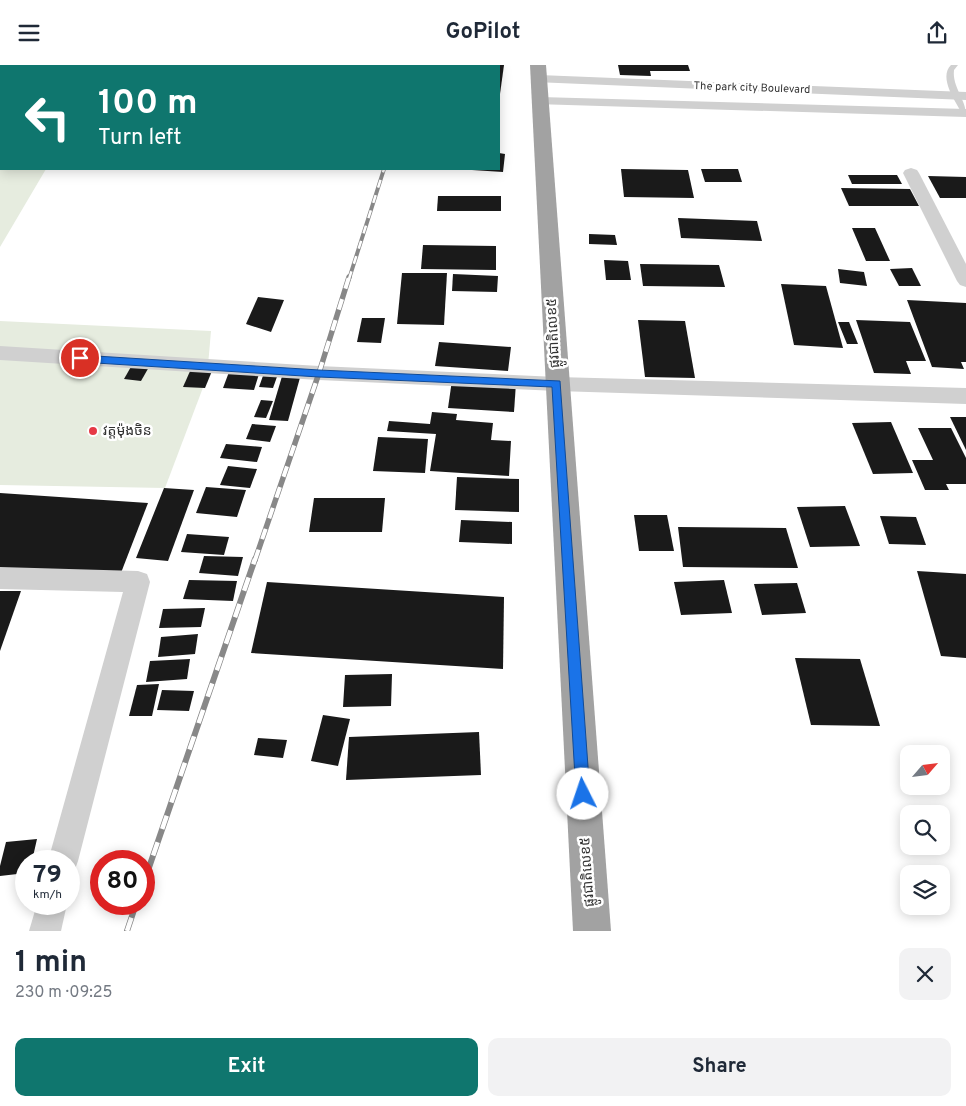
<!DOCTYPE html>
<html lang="en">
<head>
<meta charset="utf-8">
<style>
  body { margin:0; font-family:Overpass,"Noto Sans Khmer",sans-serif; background:#f2f2f3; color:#1f2937; height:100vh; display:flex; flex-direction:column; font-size:19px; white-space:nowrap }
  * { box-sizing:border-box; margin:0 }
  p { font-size:16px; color:#747a83 }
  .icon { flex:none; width:28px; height:28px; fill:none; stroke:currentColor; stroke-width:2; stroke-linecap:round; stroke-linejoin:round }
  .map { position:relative; height:866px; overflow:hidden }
  .drawer { display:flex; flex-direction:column; background:#fff; flex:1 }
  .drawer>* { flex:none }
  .hud { position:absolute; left:0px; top:0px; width:500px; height:105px; box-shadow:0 2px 12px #0003; background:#0f766e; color:#fff; overflow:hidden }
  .needle { width:32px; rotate:62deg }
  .tools { position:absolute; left:900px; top:680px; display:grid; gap:10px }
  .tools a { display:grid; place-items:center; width:50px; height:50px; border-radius:10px; background:#fff; box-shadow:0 2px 12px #0003; font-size:25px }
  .speed { position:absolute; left:15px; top:785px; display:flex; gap:10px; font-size:25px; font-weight:700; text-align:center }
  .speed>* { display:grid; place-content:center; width:65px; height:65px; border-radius:50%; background:#fff; box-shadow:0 2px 12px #0003; line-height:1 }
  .speed small { font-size:12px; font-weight:400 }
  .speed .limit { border:8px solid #d22; background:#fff; color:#111 }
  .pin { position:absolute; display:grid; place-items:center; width:42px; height:42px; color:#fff; margin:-21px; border:2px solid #fff; border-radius:50%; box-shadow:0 1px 5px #0007 }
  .me { position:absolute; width:55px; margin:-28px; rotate:356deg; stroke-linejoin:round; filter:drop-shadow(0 0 4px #0008) }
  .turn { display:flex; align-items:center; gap:18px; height:105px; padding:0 15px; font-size:22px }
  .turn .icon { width:65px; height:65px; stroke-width:2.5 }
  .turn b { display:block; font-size:35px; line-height:42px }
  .round { display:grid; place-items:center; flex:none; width:52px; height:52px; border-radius:10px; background:#f2f2f3 }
  .overview { display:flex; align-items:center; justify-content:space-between; height:85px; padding:0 15px }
  h1 { font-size:30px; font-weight:700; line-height:38px }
  .action { display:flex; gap:10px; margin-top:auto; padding:10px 15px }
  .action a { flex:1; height:58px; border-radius:10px; background:#0f766e; color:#fff; font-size:20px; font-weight:700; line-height:58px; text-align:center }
  .action a+a { background:#f2f2f3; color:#1f2937 }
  header { display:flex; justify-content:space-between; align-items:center; height:65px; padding:0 15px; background:#fff; font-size:22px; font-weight:700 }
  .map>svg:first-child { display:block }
  .green { fill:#e6ecdf }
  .building { fill:#1a1a1a }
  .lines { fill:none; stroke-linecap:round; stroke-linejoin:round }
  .service { fill:#d0d0d0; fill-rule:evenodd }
  .minor { fill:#d0d0d0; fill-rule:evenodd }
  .trunk { fill:#a2a2a2; fill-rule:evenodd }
  .rail-far2-casing { stroke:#888; stroke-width:4 }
  .rail-far1-casing { stroke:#888; stroke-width:5.5 }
  .rail-casing { stroke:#888; stroke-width:6 }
  .rail-far2 { stroke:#fff; stroke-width:2.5; stroke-dasharray:8; stroke-linecap:butt }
  .rail-far1 { stroke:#fff; stroke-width:4; stroke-dasharray:11; stroke-linecap:butt }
  .rail { stroke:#fff; stroke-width:4.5; stroke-dasharray:14; stroke-linecap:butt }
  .route { fill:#1a73e8; stroke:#114b97 }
  .poi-dot { fill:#e63946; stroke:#fff; stroke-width:2 }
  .labels { text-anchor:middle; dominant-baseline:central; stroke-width:5; stroke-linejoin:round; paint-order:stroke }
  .far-street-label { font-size:11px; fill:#333; stroke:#fff }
  .street-label { font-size:14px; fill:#333; stroke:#fff }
  .poi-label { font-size:14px; fill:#333; stroke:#fff; text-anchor:start }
</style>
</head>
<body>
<header><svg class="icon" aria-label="menu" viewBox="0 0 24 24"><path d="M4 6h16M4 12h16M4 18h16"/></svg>GoPilot<svg class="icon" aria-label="share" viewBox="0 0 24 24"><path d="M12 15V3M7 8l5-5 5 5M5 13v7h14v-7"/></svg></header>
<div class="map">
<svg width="966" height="866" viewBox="0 0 966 866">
  <rect width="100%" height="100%" fill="#fff"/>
  <!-- green -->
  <g class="green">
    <polygon points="0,0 32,1 1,1 1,104 46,104 0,182"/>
    <polygon points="0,256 211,266 207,312 165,423 0,420"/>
  </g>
  <!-- building -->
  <g class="building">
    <polygon points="499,0 504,0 500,29 499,29"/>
    <polygon points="618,0 688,0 690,6 650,6 651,11 620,10"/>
    <polygon points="499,88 505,89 503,107 472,105 472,104 499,104"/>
    <polygon points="621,104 688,105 694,133 624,132"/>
    <polygon points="701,104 738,104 742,117 705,117"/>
    <polygon points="848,110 897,110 902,119 852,119"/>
    <polygon points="928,111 966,112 966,133 940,133"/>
    <polygon points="841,123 910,124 919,141 849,141"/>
    <polygon points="438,131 501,131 501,146 437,146"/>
    <polygon points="678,153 757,156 762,176 681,173"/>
    <polygon points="852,163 875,163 890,196 866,196"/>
    <polygon points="589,169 615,170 617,180 589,179"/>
    <polygon points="423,180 496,181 496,205 421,204"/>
    <polygon points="604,195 628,196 631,215 606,215"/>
    <polygon points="640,199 719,200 725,222 643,221"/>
    <polygon points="912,203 921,221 899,221 890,204"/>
    <polygon points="838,204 864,207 867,221 840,218"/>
    <polygon points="402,208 447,208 444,260 397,259"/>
    <polygon points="453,209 498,211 497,227 452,226"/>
    <polygon points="781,219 826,221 843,283 794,280"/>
    <polygon points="258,232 284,235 271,267 246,259"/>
    <polygon points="907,235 966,238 966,297 961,297 964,304 932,302"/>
    <polygon points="362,253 385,253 381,278 357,277"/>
    <polygon points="638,255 685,256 695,313 645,312"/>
    <polygon points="856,255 910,257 926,296 906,296 911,309 874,308"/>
    <polygon points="838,257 849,257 858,279 847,279"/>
    <polygon points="439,277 511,282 508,306 435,301"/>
    <polygon points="132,300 149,302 141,316 124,314"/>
    <polygon points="191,304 212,306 205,323 183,322"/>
    <polygon points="229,307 259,309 254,325 223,323"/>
    <polygon points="264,308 278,309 273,323 259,322"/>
    <polygon points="283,308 301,309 288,356 269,355"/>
    <polygon points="452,315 516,318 514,347 448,343"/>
    <polygon points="261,335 273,336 266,353 254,352"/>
    <polygon points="432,347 457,349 456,355 493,358 491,375 511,376 509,411 430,406 436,369 387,366 389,356 430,359"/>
    <polygon points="950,352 966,352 966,385"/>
    <polygon points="891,357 913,408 873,409 852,358"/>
    <polygon points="252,359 276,361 270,377 246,374"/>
    <polygon points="918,363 951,363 966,393 966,419 946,419 949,425 925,425 912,395 933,395"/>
    <polygon points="378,372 428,374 425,408 373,406"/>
    <polygon points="226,379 262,382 257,397 220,393"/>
    <polygon points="228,401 257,404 250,423 220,420"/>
    <polygon points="457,412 519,414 519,447 455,445"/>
    <polygon points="206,422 246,425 237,452 196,448"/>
    <polygon points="164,423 194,425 168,496 136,493"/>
    <polygon points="0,428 148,438 119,513 0,504"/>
    <polygon points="314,433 385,433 382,467 309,467"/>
    <polygon points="845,441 860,481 810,482 797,442"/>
    <polygon points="634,450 667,450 674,486 639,486"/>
    <polygon points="880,451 916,452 926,480 889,479"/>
    <polygon points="461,455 512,457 512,479 459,477"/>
    <polygon points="678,462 786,463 798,503 683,502"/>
    <polygon points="187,469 229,472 224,490 181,487"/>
    <polygon points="204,491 243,492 238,511 199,508"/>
    <polygon points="917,506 966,509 966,593 941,591"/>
    <polygon points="189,515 237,516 233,536 183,534"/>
    <polygon points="724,515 732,548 681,550 674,517"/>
    <polygon points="267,517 504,532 503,604 251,588"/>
    <polygon points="797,518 806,548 762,550 754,519"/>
    <polygon points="0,526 21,526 0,586"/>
    <polygon points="205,543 201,562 159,563 163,544"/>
    <polygon points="198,569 195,589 158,592 161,572"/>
    <polygon points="795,593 860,594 880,661 811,660"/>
    <polygon points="190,594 187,614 146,617 150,596"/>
    <polygon points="392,609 391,641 343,642 345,610"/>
    <polygon points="159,619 152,651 129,651 137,620"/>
    <polygon points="162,625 194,626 189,646 157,645"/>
    <polygon points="323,650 350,654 338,701 311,696"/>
    <polygon points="479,667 481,710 346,715 349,672"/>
    <polygon points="258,673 287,675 283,693 254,690"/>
    <polygon points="37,774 32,796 26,796 26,808 0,811 0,801 6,777"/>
  </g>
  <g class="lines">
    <!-- service -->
    <path class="service" d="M951 0H958L954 5C952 22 966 34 966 50H963C956 37 938 13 951 0Z"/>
    <!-- minor -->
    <g class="minor">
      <polygon points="539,10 966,27 966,35 534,17 532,14"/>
      <polygon points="540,32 966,44 966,52 535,39 533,36 535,33"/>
      <polygon points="911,103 917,105 919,108 966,199 966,222 960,220 957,216 903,108 905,105"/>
      <polygon points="0,281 319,301 557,312 966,323 966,339 557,326 319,315 0,295"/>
      <polygon points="0,502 138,506 147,509 150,517 78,796 74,807 69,809 69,796 48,796 123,527 0,524"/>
      <polygon points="37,839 67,839 61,866 29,866"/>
    </g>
    <!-- trunk -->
    <polygon class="trunk" points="530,0 546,0 611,866 573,866"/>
    <!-- rail-far2 casing -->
    <g class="rail-far2-casing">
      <polyline id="rail-far2" points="349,214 384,104"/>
    </g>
    <!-- rail-far1 casing -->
    <g class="rail-far1-casing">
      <polyline id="rail-far1" points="255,495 319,308 349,212"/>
    </g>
    <!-- rail casing -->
    <g class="rail-casing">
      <g id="rail">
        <polyline points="144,817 255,494"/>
        <polyline points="127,866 136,839"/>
      </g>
    </g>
    <!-- rail-far2 -->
    <use href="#rail-far2" class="rail-far2"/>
    <!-- rail-far1 -->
    <use href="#rail-far1" class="rail-far1"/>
    <!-- rail -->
    <use href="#rail" class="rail"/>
  </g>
  <!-- route -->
  <polygon class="route" points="80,290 319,305 560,316 590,729 588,734 583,736 578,734 576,729 552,322 319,312 80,297 75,293"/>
  <!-- markers -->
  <circle class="poi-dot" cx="93" cy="366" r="5"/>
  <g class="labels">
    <!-- far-street labels -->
    <g class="far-street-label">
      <text transform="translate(752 23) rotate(2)">The park city Boulevard</text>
    </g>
    <!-- street labels -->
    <g class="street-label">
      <text transform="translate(554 268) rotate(-93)">ផ្លូវជាតិលេខ៥</text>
      <text transform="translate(588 807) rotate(-94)">ផ្លូវជាតិលេខ៥</text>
    </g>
    <!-- poi labels -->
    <g class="poi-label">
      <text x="103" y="366">វត្តម៉ុងចិន</text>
    </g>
  </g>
</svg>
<div class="tools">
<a><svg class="needle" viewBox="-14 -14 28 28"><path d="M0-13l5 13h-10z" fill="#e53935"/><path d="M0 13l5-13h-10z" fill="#747a83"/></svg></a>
<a><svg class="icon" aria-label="search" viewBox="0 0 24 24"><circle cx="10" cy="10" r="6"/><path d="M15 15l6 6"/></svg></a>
<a><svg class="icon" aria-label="layers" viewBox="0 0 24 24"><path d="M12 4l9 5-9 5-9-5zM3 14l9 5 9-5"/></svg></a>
</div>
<div class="speed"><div>79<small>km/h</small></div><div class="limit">80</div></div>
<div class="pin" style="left:80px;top:293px;background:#d93025"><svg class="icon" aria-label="arrive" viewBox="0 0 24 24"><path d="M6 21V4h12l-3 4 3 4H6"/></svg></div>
<svg class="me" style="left:583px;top:729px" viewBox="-20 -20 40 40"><circle r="19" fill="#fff"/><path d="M0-13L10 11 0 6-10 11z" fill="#1a73e8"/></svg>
<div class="hud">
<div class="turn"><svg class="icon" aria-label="left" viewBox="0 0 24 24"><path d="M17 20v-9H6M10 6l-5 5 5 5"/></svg><div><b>100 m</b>Turn left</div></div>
</div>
</div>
<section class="drawer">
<div class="overview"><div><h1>1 min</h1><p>230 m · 09:25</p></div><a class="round"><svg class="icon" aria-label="close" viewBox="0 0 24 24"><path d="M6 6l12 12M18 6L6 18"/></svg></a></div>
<div class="action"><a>Exit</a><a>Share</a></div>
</section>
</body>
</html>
